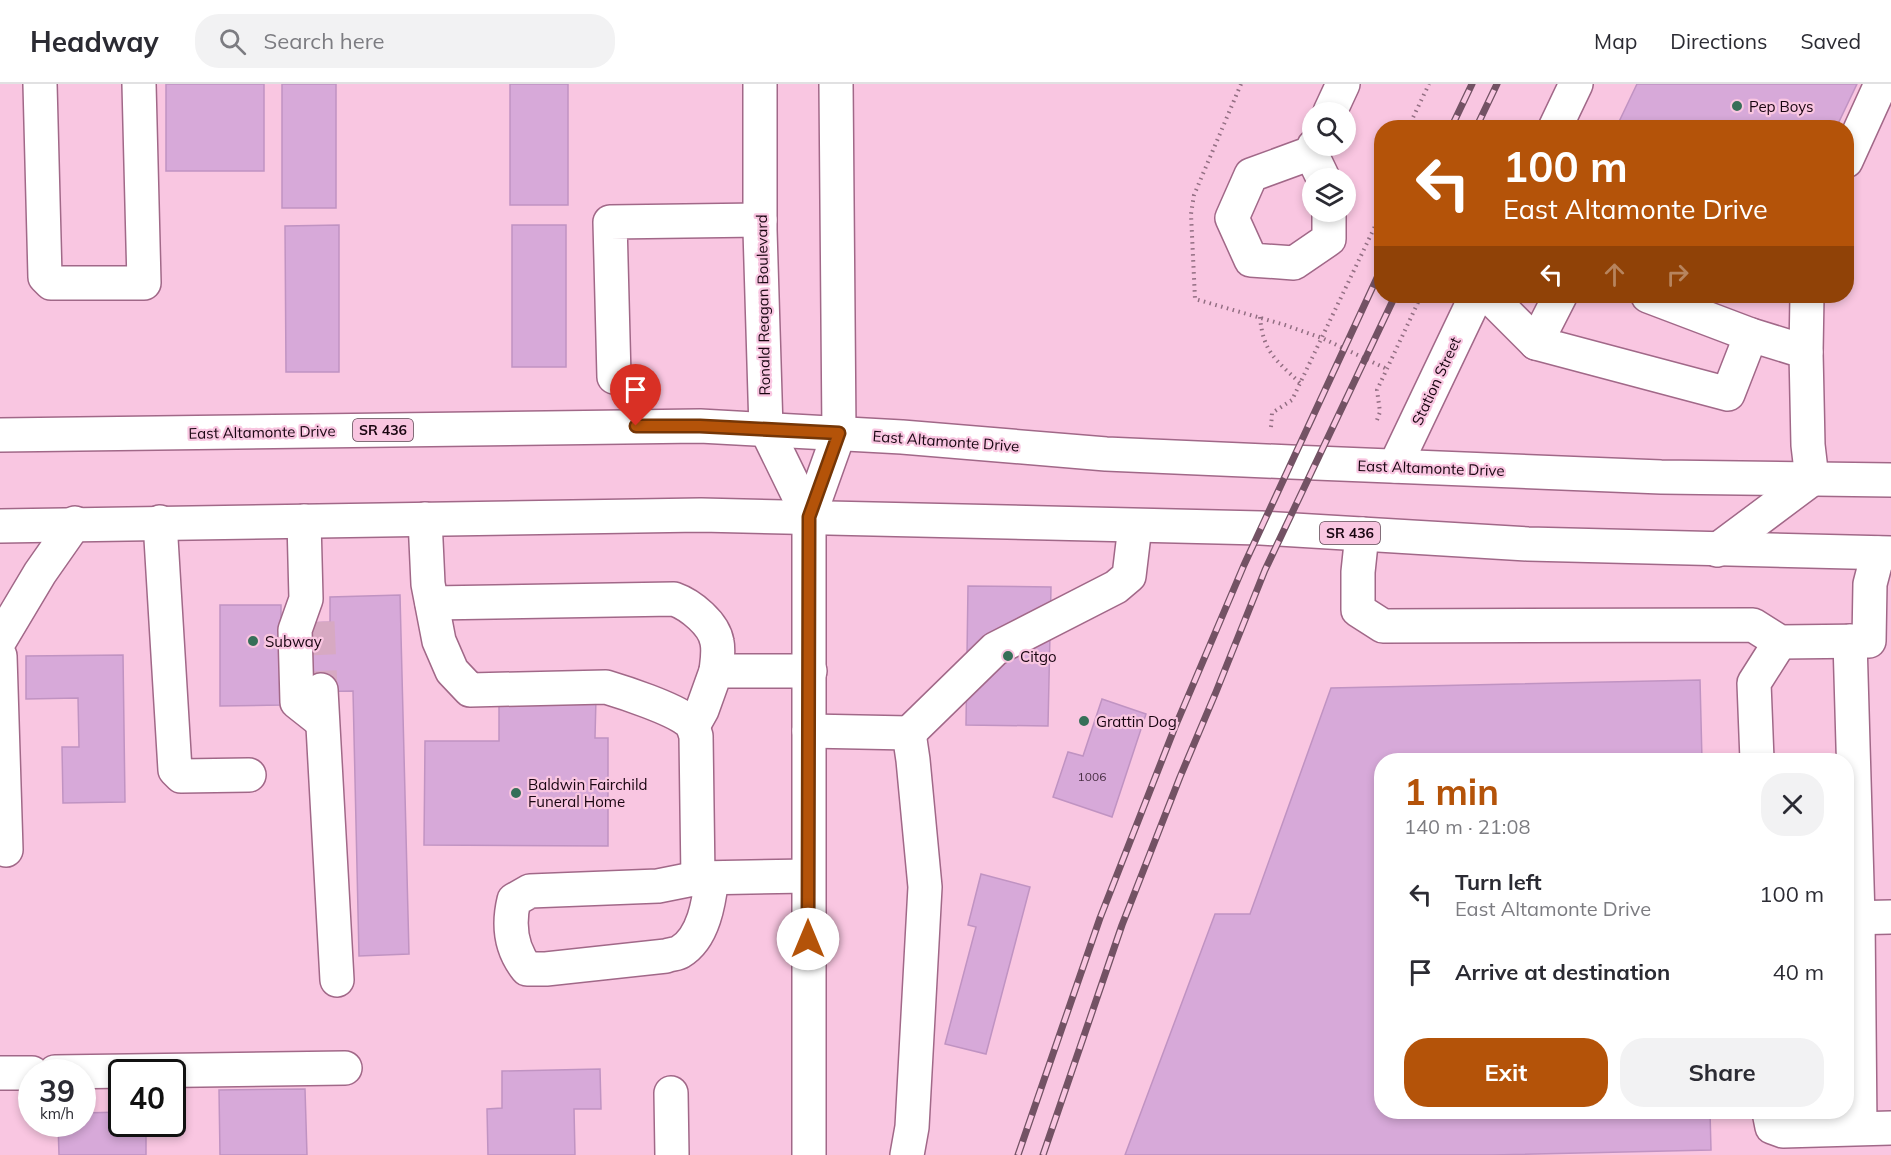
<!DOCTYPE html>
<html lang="en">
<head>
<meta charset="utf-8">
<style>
  body { margin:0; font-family:Mulish,sans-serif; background:#f2f2f3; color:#2b2b33; height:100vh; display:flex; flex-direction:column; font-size:22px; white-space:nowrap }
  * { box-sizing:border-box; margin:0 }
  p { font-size:20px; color:#7c7c81 }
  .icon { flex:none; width:33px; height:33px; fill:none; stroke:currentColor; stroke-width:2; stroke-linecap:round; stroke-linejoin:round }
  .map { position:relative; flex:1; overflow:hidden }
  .panel { position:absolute; left:1374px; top:669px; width:480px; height:366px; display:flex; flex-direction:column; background:#fff; border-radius:24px; box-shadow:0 3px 9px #0003 }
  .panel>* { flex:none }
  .banner { position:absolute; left:1374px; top:36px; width:480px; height:183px; border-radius:24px; box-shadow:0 3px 9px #0003; background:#b45309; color:#fff; overflow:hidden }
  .controls { position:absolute; left:1302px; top:18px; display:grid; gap:12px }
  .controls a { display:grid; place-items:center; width:54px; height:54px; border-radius:50%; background:#fff; box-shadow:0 3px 9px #0003; font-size:30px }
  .speed { position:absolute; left:18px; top:975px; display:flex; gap:12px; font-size:30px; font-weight:700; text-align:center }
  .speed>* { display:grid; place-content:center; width:78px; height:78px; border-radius:50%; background:#fff; box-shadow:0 3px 9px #0003; line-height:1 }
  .speed small { font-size:15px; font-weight:400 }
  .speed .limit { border:3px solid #111; border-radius:9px; background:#fff; color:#111 }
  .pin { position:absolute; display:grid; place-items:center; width:51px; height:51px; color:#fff; margin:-62px -26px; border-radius:50% 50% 50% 0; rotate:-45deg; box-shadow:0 0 6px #0007 }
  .pin .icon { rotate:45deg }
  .me { position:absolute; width:66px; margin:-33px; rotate:0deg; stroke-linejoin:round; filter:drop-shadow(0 0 4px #0008) }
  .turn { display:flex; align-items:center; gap:21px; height:126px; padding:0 30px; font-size:27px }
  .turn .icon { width:78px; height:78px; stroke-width:2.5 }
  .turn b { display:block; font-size:42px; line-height:51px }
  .lanes { display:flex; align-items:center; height:57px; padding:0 30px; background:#0003; justify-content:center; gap:30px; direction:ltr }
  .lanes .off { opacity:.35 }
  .round { display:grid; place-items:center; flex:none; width:63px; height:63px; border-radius:24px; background:#f2f2f3 }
  .head { display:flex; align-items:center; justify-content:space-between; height:102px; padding:0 30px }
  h1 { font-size:36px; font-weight:700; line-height:45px; color:#b45309 }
  .primary-button { display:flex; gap:12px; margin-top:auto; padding:12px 30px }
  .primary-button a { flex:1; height:69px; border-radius:24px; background:#b45309; color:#fff; font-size:24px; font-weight:700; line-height:69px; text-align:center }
  .primary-button a+a { background:#f2f2f3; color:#2b2b33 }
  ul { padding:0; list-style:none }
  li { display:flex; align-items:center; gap:18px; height:78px; padding:0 30px }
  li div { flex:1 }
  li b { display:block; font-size:22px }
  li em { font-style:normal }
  header { display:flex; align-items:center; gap:36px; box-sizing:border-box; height:84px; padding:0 30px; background:#fff; border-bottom:2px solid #e1e1e2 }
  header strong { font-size:28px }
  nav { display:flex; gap:33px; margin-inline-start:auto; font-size:21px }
  .search { width:420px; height:54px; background:#f2f2f3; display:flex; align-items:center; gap:15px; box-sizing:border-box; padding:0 21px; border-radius:24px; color:#7c7c81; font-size:22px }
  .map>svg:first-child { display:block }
  .building { fill:#d7a9d9; stroke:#c093c2; stroke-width:1.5 }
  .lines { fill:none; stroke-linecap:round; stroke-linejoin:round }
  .minor-tunnel { stroke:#d7a9c2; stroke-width:33; stroke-dasharray:33 16; stroke-linecap:butt }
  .minor-casing { stroke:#a16888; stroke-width:36 }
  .major-casing { stroke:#a16888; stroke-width:36 }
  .path { stroke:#926e82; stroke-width:4; stroke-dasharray:1.5 4.5; stroke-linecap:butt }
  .minor { stroke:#fff; stroke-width:33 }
  .major { stroke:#fff; stroke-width:33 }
  .rail-casing { stroke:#735264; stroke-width:7 }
  .rail { stroke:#f9c6e1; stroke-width:4.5; stroke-dasharray:14; stroke-linecap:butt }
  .route-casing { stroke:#753606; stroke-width:15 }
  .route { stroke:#b45309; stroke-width:10 }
  .poi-dot { fill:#366f58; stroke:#f9c6e1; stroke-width:2 }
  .labels { text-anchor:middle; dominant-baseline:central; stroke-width:4.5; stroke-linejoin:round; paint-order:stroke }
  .number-label { font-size:12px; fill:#482e43 }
  .shield { fill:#f9c6e1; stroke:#5c3f4f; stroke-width:1.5 }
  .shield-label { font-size:14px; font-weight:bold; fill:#190511 }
  .poi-label { font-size:15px; fill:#190511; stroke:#f9c6e1; text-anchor:start }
  .street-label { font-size:15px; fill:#190511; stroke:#f9c6e1 }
</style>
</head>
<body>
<header>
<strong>Headway</strong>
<div class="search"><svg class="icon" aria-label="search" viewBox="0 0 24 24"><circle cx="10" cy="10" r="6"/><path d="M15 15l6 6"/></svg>Search here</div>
<nav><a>Map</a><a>Directions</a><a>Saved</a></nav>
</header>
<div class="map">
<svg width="1891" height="1071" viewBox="0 0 1891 1071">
  <rect width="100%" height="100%" fill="#f9c6e1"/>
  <!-- building -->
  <g class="building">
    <rect x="166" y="0" width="98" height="87"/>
    <rect x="282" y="0" width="54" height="124"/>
    <rect x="510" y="0" width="58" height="121"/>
    <polygon points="1637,0 1857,0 1836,44 1616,44"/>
    <polygon points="339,141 339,288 286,288 285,142"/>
    <rect x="512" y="141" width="54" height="142"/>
    <polygon points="968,502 1051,503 1048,642 966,641"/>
    <polygon points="400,511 409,870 359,872 353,607 307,608 305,539 330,538 330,513"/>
    <polygon points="220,521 281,521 281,621 220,622"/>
    <polygon points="123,571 125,718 63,719 62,663 79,663 78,614 26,615 26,572"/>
    <polygon points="1700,596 1702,676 1382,676 1382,1028 1710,1028 1711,1066 1492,1071 1125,1071 1215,830 1250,830 1331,604"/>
    <polygon points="499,613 596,614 595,654 608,654 608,762 424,761 425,657 499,657"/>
    <polygon points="1102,615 1146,630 1112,733 1053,713 1068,668 1083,672"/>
    <polygon points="981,790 1030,803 986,970 945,960 976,843 968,841"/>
    <polygon points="600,985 601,1025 574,1025 575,1071 488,1071 487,1025 502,1024 502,987"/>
    <polygon points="305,1005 307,1071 220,1071 219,1006"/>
    <polygon points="122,1028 122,1040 146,1040 146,1071 59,1071 58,1040 82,1040 82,1029"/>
  </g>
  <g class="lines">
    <!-- minor-tunnel -->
    <polyline class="minor-tunnel" points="318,538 321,606"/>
    <!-- minor casing -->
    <g class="minor-casing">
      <g id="minor">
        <polyline points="40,0 45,193 51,199 144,199 139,0"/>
        <polyline points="1330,28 1343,0"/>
        <polyline points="1555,44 1576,0"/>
        <polyline points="1314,62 1311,69 1251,91 1232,134 1251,176 1294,179 1329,155 1329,128"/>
        <polyline points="1311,69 1323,94"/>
        <polyline points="1846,77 1881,0"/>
        <polyline points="1489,212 1536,259"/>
        <polyline points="1560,212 1536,259 1728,310 1751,251"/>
        <polyline points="1648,212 1751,251 1806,268 1808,361 1812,395"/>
        <polyline points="1806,268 1807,212"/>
        <polyline points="614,293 610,138 760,136"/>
        <polyline points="1395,382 1476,212"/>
        <polyline points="809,433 809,1071"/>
        <path d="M425 435 428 500 439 557 452 587 470 606 606 603C626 609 671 624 687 636 693 640 694 646 696 652L698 794"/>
        <polyline points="304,437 306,515 295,546 297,618 321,637"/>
        <polyline points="160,438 175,686 181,692 249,691"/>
        <polyline points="1362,450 1358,488 1358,526 1383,542 1753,541 1780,558 1869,557 1870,500 1878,469"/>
        <path d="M432 519 674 515C691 521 714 540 717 558 719 568 717 578 716 587"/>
        <polyline points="0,556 40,489 75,439"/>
        <polyline points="1850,557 1858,834 1860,1044"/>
        <polyline points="0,572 6,766"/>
        <polyline points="321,606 337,896"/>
        <polyline points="693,642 702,626 716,587 810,587"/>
        <polyline points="809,647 909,649 913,676 925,803 912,1043 907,1071"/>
        <polyline points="909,649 995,565 1116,503 1129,492 1135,442"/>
        <polyline points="1757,676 1754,599 1780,558"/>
        <path d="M712 794C709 817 704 854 680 868 677 870 671 870 666 872L546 885H527C511 865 508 841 514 816L530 807 658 802 698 794 808 792"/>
        <polyline points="1846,834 1891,833"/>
        <polyline points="55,988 345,984"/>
        <polyline points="0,989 32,989"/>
        <polyline points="671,1009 672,1071"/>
        <polyline points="1769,1028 1772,1043 1783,1047 1891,1044"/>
      </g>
    </g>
    <!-- major casing -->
    <g class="major-casing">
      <g id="major">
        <polyline points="760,0 760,146 766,345 809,433"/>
        <polyline points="0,351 700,342 902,353 1106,370 1291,378 1661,393 1891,396"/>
        <polyline points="809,433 839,349 836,0"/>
        <polyline points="0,442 701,431 1261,444 1528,460 1891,469"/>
        <polyline points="1717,466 1812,395"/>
      </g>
    </g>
    <!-- path -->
    <g class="path">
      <polyline points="1241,0 1194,111 1191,130 1195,215 1285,241 1322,254 1387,285"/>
      <polyline points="1408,44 1429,0"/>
      <path d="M1260 233C1263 268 1276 276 1300 299"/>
      <polyline points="1377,336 1380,328 1377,306 1421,212"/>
      <polyline points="1271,343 1272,329 1292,316 1378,136"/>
    </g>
    <!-- minor -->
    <use href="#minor" class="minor"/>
    <!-- major -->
    <use href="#major" class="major"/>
    <!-- rail casing -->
    <g class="rail-casing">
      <g id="rail">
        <polyline points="1451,44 1472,0"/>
        <polyline points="1476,44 1497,0"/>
        <polyline points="1018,1071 1100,834 1175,643 1244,481 1382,183"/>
        <polyline points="1043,1071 1122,841 1180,693 1216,608 1265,486 1395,212"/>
      </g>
    </g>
    <!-- rail -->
    <use href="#rail" class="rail"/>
  </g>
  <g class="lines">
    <!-- route casing -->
    <g class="route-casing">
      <polyline id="route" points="636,342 700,342 839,349 809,433 808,855"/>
    </g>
    <!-- route -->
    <use href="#route" class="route"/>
  </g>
  <!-- markers -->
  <g class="poi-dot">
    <circle cx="1737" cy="22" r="6"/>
    <circle cx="253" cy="557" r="6"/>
    <circle cx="1008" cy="572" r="6"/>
    <circle cx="1084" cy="637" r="6"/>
    <circle cx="516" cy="709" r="6"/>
  </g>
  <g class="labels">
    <!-- number labels -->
    <g class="number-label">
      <text x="1092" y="692">1006</text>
    </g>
    <!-- shield labels -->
    <g class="shield">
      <rect x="353" y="335" width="60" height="22" rx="4.5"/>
      <rect x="1320" y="438" width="60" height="22" rx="4.5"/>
    </g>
    <g class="shield-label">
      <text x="383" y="346">SR 436</text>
      <text x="1350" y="449">SR 436</text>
    </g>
    <!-- poi labels -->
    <g class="poi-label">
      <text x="1749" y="22">Pep Boys</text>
      <text x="265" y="557">Subway</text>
      <text x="1020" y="572">Citgo</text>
      <text x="1096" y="637">Grattin Dog</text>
      <text x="528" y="700">Baldwin Fairchild<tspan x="528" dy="17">Funeral Home</tspan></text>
    </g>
    <!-- street labels -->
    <g class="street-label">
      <text transform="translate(763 221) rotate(-91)">Ronald Reagan Boulevard</text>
      <text transform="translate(1436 297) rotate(-65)">Station Street</text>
      <text transform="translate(262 348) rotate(-1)">East Altamonte Drive</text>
      <text transform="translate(946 357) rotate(4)">East Altamonte Drive</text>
      <text transform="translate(1431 384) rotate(2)">East Altamonte Drive</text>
    </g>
  </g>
</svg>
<div class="controls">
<a><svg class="icon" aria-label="search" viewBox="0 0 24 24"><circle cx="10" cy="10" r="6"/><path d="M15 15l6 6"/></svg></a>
<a><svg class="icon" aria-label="layers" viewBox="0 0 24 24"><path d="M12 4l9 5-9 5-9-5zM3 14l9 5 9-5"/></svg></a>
</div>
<div class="speed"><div>39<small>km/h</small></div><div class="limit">40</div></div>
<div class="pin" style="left:636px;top:342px;background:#d93025"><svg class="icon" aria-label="arrive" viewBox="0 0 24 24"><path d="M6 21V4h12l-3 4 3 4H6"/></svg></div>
<svg class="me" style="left:808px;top:855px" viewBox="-20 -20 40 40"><circle r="19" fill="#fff"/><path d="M0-13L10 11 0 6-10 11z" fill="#b45309"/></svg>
<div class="banner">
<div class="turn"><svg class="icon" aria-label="left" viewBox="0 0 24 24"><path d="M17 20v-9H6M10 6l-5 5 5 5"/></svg><div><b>100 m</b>East Altamonte Drive</div></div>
<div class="lanes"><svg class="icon" aria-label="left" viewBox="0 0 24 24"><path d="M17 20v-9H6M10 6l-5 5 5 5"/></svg><svg class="icon off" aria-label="ahead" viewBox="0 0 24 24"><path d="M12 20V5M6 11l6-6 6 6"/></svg><svg class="icon off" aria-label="right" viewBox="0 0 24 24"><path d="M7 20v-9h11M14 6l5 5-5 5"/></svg></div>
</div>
<section class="panel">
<div class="head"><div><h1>1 min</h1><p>140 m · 21:08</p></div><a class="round"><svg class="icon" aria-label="close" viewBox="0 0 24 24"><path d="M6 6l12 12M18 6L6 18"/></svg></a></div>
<ul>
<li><svg class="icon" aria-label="left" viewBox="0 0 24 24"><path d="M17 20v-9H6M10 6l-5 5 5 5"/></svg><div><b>Turn left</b><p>East Altamonte Drive</p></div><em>100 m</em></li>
<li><svg class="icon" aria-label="arrive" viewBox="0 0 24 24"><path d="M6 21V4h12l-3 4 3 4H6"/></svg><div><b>Arrive at destination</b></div><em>40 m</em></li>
</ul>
<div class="primary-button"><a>Exit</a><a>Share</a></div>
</section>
</div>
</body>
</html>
